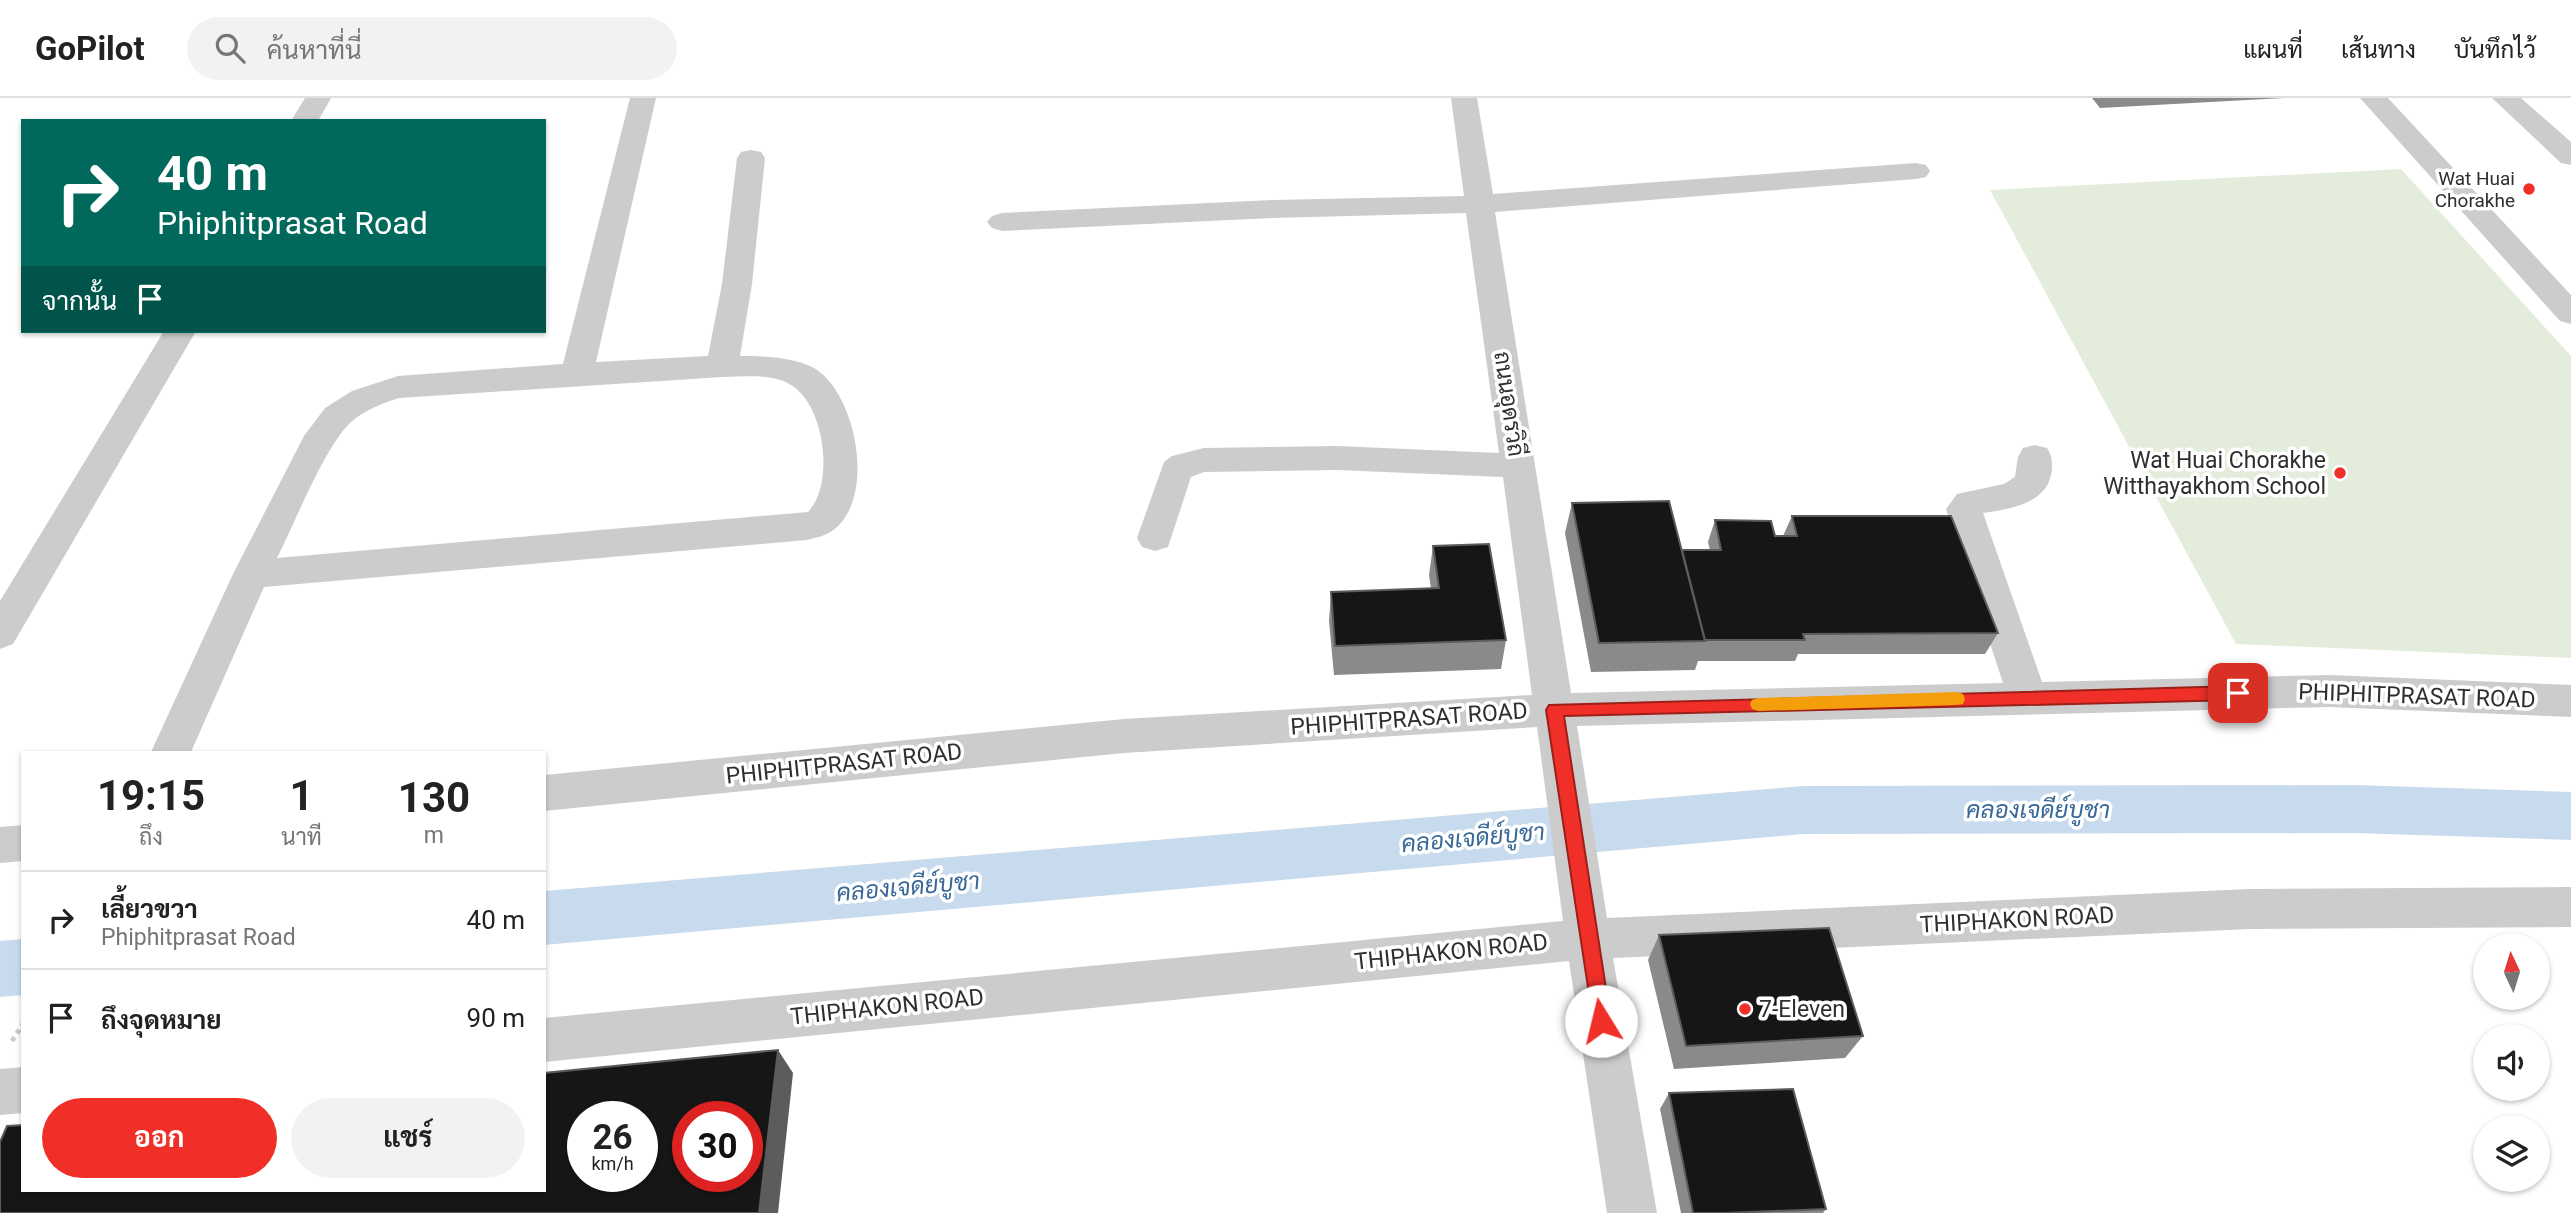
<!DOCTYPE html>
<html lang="th">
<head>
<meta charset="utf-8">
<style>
  body { margin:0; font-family:Roboto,Sarabun,sans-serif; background:#f2f2f2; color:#222; height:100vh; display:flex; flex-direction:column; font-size:26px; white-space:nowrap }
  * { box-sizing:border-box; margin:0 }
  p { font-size:23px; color:#767676 }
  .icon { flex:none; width:38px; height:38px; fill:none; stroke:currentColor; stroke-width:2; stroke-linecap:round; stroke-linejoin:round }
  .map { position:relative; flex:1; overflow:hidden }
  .details { position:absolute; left:21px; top:653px; width:525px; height:441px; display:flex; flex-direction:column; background:#fff; border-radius:0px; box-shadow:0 2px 5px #0004 }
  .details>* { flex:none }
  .top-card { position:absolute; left:21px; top:21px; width:525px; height:214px; border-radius:0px; box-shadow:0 2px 5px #0004; background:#00695c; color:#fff; overflow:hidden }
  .needle { width:46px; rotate:356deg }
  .buttons { position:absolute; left:2473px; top:835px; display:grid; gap:14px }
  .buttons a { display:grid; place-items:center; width:77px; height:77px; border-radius:50%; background:#fff; box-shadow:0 2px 5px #0004; font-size:35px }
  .speed { position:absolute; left:567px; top:1003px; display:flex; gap:14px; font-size:35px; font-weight:700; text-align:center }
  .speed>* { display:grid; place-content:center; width:91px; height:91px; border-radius:50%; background:#fff; box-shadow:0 2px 5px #0004; line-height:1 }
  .speed small { font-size:18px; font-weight:400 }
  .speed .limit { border:10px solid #d22; background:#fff; color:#111 }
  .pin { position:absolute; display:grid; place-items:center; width:60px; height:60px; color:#fff; margin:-30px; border-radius:14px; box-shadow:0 4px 10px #0006 }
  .me { position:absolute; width:77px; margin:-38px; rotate:351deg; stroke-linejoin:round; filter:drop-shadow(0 0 5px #0008) }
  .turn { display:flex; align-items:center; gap:24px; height:147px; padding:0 21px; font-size:32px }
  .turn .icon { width:91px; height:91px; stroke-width:2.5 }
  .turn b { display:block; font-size:49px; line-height:60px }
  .then { display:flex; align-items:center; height:66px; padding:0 21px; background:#0003; gap:14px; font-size:26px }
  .eta { display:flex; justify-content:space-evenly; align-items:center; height:119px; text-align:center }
  .eta b { font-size:42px; font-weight:700; line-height:49px }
  .cta { display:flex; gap:14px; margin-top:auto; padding:14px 21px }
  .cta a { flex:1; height:80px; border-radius:42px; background:#f02f28; color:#fff; font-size:28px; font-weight:700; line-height:80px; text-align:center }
  .cta a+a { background:#f2f2f2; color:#222 }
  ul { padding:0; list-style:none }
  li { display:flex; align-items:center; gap:21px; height:98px; padding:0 21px; border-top:2px solid #e0e0e0 }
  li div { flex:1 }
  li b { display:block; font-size:26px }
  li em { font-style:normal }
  header { display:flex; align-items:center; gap:42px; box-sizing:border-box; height:98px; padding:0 35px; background:#fff; border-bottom:2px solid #e0e0e0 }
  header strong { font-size:33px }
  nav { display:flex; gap:38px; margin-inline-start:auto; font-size:24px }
  .search { width:490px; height:63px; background:#f2f2f2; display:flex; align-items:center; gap:18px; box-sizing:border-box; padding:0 24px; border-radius:38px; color:#767676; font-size:26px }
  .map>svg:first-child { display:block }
  .green { fill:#e4eddc }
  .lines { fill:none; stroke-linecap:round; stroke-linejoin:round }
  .canal { fill:#c8dbee; fill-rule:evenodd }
  .path { stroke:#ccc; stroke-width:5; stroke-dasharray:4.5 4.5; stroke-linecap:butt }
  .minor { fill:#ccc; fill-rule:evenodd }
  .wall { fill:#8a8a8a }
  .shaded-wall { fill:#5c5c5c }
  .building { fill:#161616; stroke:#5c5c5c; stroke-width:2; fill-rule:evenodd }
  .route { fill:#f02f28; stroke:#9c1f1a; stroke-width:2 }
  .slow { fill:#f59e0b }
  .poi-dot { fill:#f02f28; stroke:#fff; stroke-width:2.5 }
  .labels { text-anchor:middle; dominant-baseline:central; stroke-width:7; stroke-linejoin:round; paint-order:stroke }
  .far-poi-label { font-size:19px; fill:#2f2f2f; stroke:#fff; text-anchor:end }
  .street-label { font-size:23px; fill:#2f2f2f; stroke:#fff }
  .poi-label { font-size:23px; fill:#2f2f2f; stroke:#fff; text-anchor:end }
  .water-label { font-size:24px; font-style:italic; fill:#386897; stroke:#fff }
</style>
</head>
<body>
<header>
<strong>GoPilot</strong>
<div class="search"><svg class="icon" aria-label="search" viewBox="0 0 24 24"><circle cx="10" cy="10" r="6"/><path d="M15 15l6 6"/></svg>ค้นหาที่นี่</div>
<nav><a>แผนที่</a><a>เส้นทาง</a><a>บันทึกไว้</a></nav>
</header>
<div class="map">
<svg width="2571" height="1115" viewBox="0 0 2571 1115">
  <rect width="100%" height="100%" fill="#fff"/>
  <!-- green -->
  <polygon class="green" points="2401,71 2571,258 2571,560 2236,546 1990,92"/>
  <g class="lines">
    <!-- canal -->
    <g class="canal">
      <polygon points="2355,687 2571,694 2571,742 2355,735 1803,736 544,847 544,793 1803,688"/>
      <polygon points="23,841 23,897 0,899 0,843"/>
    </g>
    <!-- path -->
    <polyline class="path" points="12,943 23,926"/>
    <!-- minor -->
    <g class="minor">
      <polygon points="305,0 331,0 318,23 291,23"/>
      <path d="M630 0H656L596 264 708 258 722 186 737 60 741 54 751 52 761 54 765 60 752 186 740 258C763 258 793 259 814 270 857 295 877 402 832 433 825 438 815 440 807 442L264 489 191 654H151L233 476 304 338 325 310 352 293 398 278 563 266ZM722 279C743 279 773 275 791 287 825 307 835 386 808 414L277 460C295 425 324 350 350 325 364 312 381 306 399 300Z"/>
      <path d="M1451 0H1477L1493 96 1916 65 1926 67 1930 73 1926 79 1916 81 1495 114 1571 595 2003 585 1946 411 1957 396 2004 386 2015 379 2018 359 2023 350 2035 347 2047 350C2052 358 2052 362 2052 371 2049 406 2010 411 1983 415L2042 584 2329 577 2571 587V619L2329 609 1577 628 1607 820 2250 791 2571 789V829L2250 831 1613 860 1657 1115H1607L1569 863 544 964V920L1563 823 1537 629 1124 655 544 713V677L1124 621 1532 597 1503 379 1337 372 1204 374 1191 379 1168 449 1155 453 1142 449 1137 440 1164 364 1172 358 1204 350 1337 348 1499 355 1466 115 1272 120 1002 133 992 130 987 124 992 118 1002 115 1272 102 1464 98Z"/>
      <polygon points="2360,0 2388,0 2571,197 2571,226 2560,223"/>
      <polygon points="2492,0 2521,0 2571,44 2571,67 2561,65"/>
      <polygon points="164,233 196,233 13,546 0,551 0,503"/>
      <polygon points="23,727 23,763 0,765 0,729"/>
      <polygon points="23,969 23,1015 0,1017 0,971"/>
    </g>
  </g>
  <!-- wall -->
  <g class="wall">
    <polygon points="2092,0 2284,0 2100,10"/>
    <polygon points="1572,405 1682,452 1710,452 1708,444 1715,422 1775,438 1783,438 1792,418 1998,535 1985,556 1798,556 1795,563 1698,563 1695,572 1591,574 1565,435"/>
    <polygon points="1433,448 1506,542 1501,571 1334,577 1329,523 1331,494 1431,490 1429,477"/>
    <polygon points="1659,837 1863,938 1845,960 1674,971 1648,862"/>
    <polygon points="1669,995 1826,1111 1823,1115 1681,1115 1660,1011"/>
  </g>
  <!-- shaded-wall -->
  <polygon class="shaded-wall" points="778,952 793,975 778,1115 759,1115"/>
  <!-- building -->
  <g class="building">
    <polygon points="1669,403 1705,543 1599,545 1572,405"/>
    <polygon points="1792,418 1951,418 1998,535 1803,536 1805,542 1705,542 1682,452 1721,452 1715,422 1771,423 1775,438 1797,438"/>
    <polygon points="1489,446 1506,542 1335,548 1331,494 1439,490 1433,448"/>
    <polygon points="1829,830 1863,938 1686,948 1659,837"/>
    <path d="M778 952 759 1115H0V1044L7 1028 23 1027V1092H544V975ZM583 1018H642V1078H583ZM688 1018H747V1078H688Z"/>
    <polygon points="1793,991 1826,1111 1725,1115 1693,1115 1669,995"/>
  </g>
  <!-- route -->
  <polygon class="route" points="2238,588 2243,590 2246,595 2243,600 2238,602 1564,618 1611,923 1608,929 1601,932 1594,929 1546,612 1549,607"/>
  <!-- slow -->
  <polygon class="slow" points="1957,594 1963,596 1965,601 1963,606 1957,607 1758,613 1752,611 1750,606 1752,602 1758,600"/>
  <!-- markers -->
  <g class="poi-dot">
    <circle cx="2529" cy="91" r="7"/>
    <circle cx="2340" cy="375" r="7"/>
    <circle cx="1745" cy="911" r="7"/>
  </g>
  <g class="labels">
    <!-- far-poi labels -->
    <g class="far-poi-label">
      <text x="2515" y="80">Wat Huai<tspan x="2515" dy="22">Chorakhe</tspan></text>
    </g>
    <!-- street labels -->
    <g class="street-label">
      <text transform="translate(1509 306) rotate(82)">ถนนอุดรวิถี</text>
      <text transform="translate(2417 598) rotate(2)">PHIPHITPRASAT ROAD</text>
      <text transform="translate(1409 621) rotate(-4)">PHIPHITPRASAT ROAD</text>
      <text transform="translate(844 666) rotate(-6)">PHIPHITPRASAT ROAD</text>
      <text transform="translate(2017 822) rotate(-3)">THIPHAKON ROAD</text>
      <text transform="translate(1451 854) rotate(-6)">THIPHAKON ROAD</text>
      <text transform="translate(887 909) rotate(-6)">THIPHAKON ROAD</text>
    </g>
    <!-- poi labels -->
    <g class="poi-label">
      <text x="2326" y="362">Wat Huai Chorakhe<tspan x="2326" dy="26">Witthayakhom School</tspan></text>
      <text x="1759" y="911" text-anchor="start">7-Eleven</text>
    </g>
    <!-- water labels -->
    <g class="water-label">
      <text x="2038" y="712">คลองเจดีย์บูชา</text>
      <text transform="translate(1473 740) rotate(-5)">คลองเจดีย์บูชา</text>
      <text transform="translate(908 789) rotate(-5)">คลองเจดีย์บูชา</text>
    </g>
  </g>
</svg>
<div class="buttons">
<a><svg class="needle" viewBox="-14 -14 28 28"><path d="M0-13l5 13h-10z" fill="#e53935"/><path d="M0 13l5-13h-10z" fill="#767676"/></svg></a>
<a><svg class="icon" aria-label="sound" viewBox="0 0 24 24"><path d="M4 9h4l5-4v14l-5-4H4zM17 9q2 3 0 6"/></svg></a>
<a><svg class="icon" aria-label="layers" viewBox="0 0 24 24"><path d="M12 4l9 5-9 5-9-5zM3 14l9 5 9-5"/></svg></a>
</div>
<div class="speed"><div>26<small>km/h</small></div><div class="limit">30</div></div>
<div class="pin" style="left:2238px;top:595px;background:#d93025"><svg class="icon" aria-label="arrive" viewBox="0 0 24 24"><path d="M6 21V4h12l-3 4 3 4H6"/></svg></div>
<svg class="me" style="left:1601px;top:923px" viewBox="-20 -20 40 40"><circle r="19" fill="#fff"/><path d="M0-13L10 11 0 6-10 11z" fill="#f02f28"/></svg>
<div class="top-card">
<div class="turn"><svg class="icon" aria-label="right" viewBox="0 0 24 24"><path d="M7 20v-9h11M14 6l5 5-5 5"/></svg><div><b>40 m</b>Phiphitprasat Road</div></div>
<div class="then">จากนั้น<svg class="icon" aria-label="arrive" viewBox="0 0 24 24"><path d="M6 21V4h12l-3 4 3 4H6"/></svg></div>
</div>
<section class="details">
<div class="eta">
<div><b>19:15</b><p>ถึง</p></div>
<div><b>1</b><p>นาที</p></div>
<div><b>130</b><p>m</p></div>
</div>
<ul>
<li><svg class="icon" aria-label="right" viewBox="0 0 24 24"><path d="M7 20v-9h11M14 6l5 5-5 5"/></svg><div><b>เลี้ยวขวา</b><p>Phiphitprasat Road</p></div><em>40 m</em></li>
<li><svg class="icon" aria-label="arrive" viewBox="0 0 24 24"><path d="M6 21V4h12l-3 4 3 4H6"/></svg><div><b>ถึงจุดหมาย</b></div><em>90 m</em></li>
</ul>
<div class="cta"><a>ออก</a><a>แชร์</a></div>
</section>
</div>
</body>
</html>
